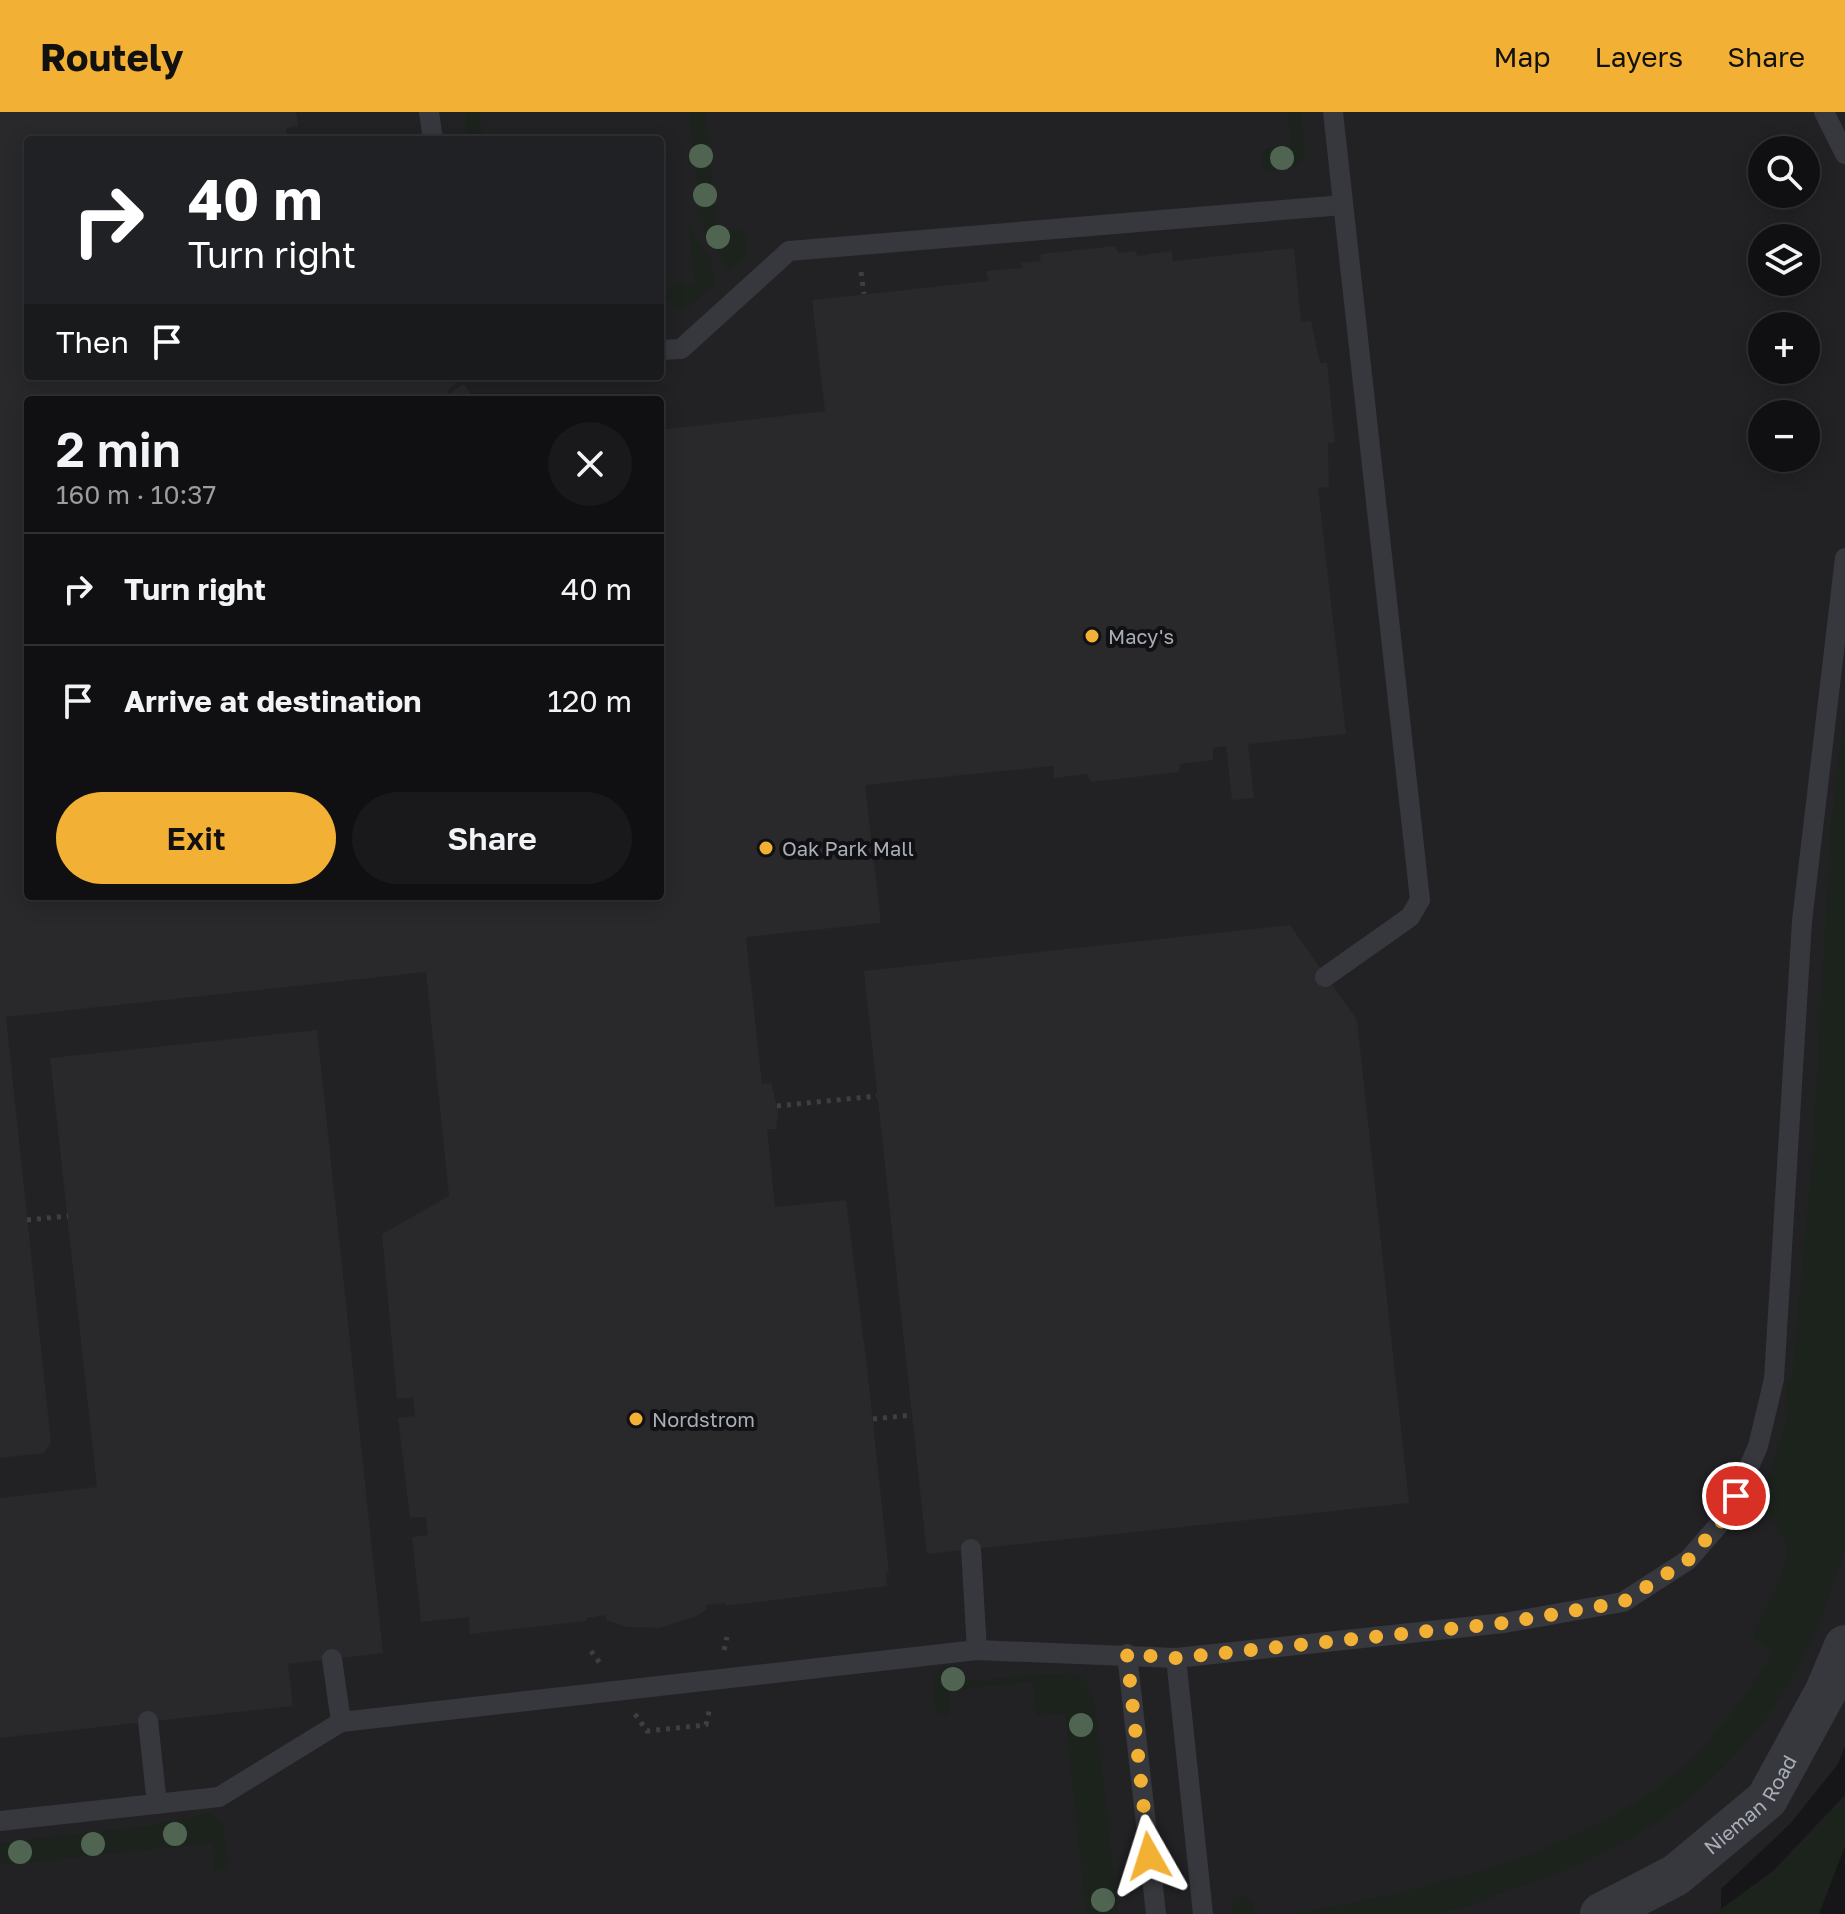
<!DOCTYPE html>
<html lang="en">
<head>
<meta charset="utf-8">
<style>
  body { margin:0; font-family:"Golos Text",sans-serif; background:#19191b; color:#f1f3f6; height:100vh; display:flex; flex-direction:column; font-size:30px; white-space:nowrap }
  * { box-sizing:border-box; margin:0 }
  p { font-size:26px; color:#9c9d9f }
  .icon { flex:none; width:44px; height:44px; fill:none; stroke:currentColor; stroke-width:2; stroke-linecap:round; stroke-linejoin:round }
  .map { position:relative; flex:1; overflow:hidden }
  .details { position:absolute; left:24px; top:284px; width:640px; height:504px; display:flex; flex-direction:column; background:#101012; border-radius:8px; box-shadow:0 4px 20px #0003,0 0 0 2px #303032 }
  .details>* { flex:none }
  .hud { position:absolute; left:24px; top:24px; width:640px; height:244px; border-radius:8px; box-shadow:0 4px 20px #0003,0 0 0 2px #303032; background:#202124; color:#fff; overflow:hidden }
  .tools { position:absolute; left:1748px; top:24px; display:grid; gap:16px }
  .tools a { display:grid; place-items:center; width:72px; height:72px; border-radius:50%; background:#101012; box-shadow:0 4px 20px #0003,0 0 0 2px #303032; font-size:40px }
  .pin { position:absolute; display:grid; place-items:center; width:68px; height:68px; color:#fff; margin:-34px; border:4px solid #fff; border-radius:50%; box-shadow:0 2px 8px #0007 }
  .me { position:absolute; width:88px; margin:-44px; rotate:354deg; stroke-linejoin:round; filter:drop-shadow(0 0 6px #0008) }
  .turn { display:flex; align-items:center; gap:28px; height:168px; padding:0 32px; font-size:36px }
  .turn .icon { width:104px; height:104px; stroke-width:2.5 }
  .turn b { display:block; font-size:56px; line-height:68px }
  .then { display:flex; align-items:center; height:76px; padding:0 32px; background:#0003; gap:16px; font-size:30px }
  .round { display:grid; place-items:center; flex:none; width:84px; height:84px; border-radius:42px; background:#19191b }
  .headline { display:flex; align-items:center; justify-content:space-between; height:136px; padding:0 32px }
  h1 { font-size:48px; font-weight:600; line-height:60px }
  .button { display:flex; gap:16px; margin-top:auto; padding:16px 32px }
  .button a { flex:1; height:92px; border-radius:48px; background:#f2b134; color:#111; font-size:32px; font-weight:600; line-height:92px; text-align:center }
  .button a+a { background:#19191b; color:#f1f3f6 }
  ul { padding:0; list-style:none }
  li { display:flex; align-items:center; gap:24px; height:112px; padding:0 32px; border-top:2px solid #303032 }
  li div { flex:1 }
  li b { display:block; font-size:30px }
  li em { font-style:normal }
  header { display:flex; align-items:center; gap:48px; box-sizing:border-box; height:112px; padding:0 40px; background:#f2b134; color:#111 }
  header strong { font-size:38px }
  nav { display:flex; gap:44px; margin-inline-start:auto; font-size:28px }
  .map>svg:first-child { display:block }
  .built { fill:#222225; fill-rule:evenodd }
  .green { fill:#1c231d }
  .building { fill:#29292c }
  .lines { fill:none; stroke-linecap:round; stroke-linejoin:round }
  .path { stroke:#3d3f44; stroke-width:5; stroke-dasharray:4 6; stroke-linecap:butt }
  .lane { stroke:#37383d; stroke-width:20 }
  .street { stroke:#37383d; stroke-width:42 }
  .tree { fill:#506452 }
  .route { stroke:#f2b134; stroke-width:14; stroke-dasharray:0 25.2 }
  .poi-dot { fill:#f2b134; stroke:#111113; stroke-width:3 }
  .labels { text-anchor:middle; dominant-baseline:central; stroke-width:8; stroke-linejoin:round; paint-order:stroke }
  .poi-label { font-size:20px; fill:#a8adb8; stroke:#111113; text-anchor:start }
  .street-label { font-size:20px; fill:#a8adb8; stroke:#111113 }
</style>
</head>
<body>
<header>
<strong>Routely</strong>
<nav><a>Map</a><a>Layers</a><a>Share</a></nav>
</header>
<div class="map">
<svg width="1845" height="1802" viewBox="0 0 1845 1802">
  <rect width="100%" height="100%" fill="#161618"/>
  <!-- built -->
  <path class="built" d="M0 0H1845V1634L1838 1652 1790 1712 1721 1777V1802H0ZM28 28H660V264H28ZM1762 38H1806V82H1762ZM1762 126H1806V170H1762ZM1762 214H1806V258H1762ZM28 288H660V784H28ZM1762 302H1806V346H1762Z"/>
  <!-- green -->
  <g class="green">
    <polygon points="465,0 479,0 482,28 468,28"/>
    <polygon points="689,0 705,0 718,120 740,117 748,123 744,146 727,162 719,142 702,115"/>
    <polygon points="1288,0 1302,0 1305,45 1296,56 1266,60 1262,53 1262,37 1291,33"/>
    <polygon points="688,113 711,146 714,173 688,196 678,197 666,186 668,174 694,171"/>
    <path d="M1845 596V1437C1794 1613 1693 1718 1519 1775 1492 1784 1461 1799 1432 1802 1387 1802 1338 1802 1292 1802 1417 1780 1581 1743 1678 1659 1717 1624 1746 1584 1773 1540L1753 1525C1762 1496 1791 1463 1785 1431 1781 1412 1762 1407 1761 1388L1783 1321 1788 1298 1785 1274 1792 1265 1812 1048 1831 713Z"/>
    <polygon points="960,1554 965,1569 1070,1561 1084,1567 1094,1585 1118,1802 1083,1802 1086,1801 1065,1601 1037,1603 1032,1569 949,1579 950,1599 945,1605 936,1602 933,1567 944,1555"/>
    <polygon points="1845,1683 1845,1734 1819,1802 1714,1802 1773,1759"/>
    <polygon points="210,1701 223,1711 228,1751 223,1759 214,1758 212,1731 0,1753 0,1731 149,1714"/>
    <polygon points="1247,1784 1253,1792 1254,1802 1233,1802 1232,1786"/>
  </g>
  <!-- building -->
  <g class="building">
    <polygon points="0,0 296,0 298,14 286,16 287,28 28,28 28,264 465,264 447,278 449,282 464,272 475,288 28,288 28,784 660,784 660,318 825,299 812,188 988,169 986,159 1022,156 1021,151 1040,149 1041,142 1115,134 1119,141 1136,139 1137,144 1172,139 1173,149 1294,136 1301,210 1311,209 1320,251 1327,251 1335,330 1328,331 1329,375 1318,376 1346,622 1248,632 1254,686 1232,688 1226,634 1213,636 1213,648 1180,652 1179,660 1091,670 1087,662 1054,666 1054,654 865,673 881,811 746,825 762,972 771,971 778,999 776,1017 767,1017 775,1095 846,1088 867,1255 889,1460 886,1461 887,1474 725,1494 725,1491 706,1493 707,1497 697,1504 659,1516 627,1515 606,1508 606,1503 587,1506 587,1509 470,1522 469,1505 421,1510 412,1425 428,1423 426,1405 410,1406 398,1306 415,1304 413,1285 397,1287 382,1122 449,1084 426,860 6,905 51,1331 43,1341 0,1346"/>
    <polygon points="1290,813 1357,908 1409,1391 927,1442 864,859"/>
    <polygon points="317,918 383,1541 288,1552 293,1594 0,1626 0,1386 97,1375 50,946"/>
  </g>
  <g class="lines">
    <!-- path -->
    <g class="path">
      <polyline points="861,160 864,182"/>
      <polyline points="777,994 877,984"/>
      <polyline points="27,1108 68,1104"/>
      <polyline points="873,1307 912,1303"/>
      <polyline points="724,1538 727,1525"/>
      <polyline points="591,1539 602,1554"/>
      <polyline points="635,1602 647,1619 706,1613 710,1595"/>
    </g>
    <!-- lane -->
    <g class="lane">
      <polyline points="429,0 433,28"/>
      <polyline points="1824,0 1845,42"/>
      <polyline points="660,238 681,237 789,139 1343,93"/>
      <polyline points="1325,865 1410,805 1420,788 1333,0"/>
      <polyline points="971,1437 977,1538"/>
      <polyline points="1127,1542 1156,1802"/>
      <polyline points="1176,1546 1203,1802"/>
      <polyline points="332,1547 341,1610"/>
      <polyline points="148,1609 157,1692"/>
      <polyline points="0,1709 219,1685 341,1610 977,1538 1176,1546 1504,1511 1623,1490 1688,1448 1729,1401 1758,1334 1774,1267 1802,809 1845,446"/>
    </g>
    <!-- street -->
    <path class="street" id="s1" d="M1601 1802 1676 1763 1767 1687 1826 1579 1845 1534"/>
  </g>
  <!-- trees -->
  <g class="tree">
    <circle cx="701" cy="44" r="12"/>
    <circle cx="1282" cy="46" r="12"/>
    <circle cx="705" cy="83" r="12"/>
    <circle cx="718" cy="125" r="12"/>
    <circle cx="953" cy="1567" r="12"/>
    <circle cx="1081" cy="1613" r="12"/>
    <circle cx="175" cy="1722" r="12"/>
    <circle cx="93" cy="1732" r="12"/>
    <circle cx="20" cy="1740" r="12"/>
    <circle cx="1103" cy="1788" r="12"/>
  </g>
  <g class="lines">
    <!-- route -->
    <polyline class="route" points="1149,1744 1127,1542 1176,1546 1504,1511 1623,1490 1688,1448 1729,1401 1736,1384"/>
  </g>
  <!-- markers -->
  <g class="poi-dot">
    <circle cx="1092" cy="524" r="8"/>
    <circle cx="766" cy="736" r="8"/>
    <circle cx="636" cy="1307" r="8"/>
  </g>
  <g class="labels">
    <!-- poi labels -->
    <g class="poi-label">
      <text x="1108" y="524">Macy's</text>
      <text x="782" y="736">Oak Park Mall</text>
      <text x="652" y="1307">Nordstrom</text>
    </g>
    <!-- street labels -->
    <g class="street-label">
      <text stroke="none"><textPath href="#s1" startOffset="188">Nieman Road</textPath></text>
    </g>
  </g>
</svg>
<div class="tools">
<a><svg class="icon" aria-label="search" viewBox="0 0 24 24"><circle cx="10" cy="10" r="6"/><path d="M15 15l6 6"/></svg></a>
<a><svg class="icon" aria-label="layers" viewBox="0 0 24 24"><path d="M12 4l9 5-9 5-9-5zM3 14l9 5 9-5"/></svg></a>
<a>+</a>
<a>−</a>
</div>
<div class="pin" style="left:1736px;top:1384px;background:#d93025"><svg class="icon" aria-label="arrive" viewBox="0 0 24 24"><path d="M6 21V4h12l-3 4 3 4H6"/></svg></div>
<svg class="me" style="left:1149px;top:1744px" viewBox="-20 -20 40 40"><path d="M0-17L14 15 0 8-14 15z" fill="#f2b134" stroke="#fff" stroke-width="4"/></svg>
<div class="hud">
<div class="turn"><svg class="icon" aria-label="right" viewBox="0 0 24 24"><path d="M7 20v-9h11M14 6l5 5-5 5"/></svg><div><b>40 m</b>Turn right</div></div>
<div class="then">Then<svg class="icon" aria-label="arrive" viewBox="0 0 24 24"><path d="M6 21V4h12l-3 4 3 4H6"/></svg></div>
</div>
<section class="details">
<div class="headline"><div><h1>2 min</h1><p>160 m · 10:37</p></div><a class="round"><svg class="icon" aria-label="close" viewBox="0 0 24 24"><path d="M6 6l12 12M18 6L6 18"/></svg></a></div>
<ul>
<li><svg class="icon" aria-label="right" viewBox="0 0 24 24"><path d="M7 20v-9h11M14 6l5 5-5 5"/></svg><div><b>Turn right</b></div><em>40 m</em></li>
<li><svg class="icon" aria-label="arrive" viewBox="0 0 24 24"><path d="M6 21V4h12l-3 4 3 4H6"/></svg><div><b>Arrive at destination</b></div><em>120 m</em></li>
</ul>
<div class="button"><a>Exit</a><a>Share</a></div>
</section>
</div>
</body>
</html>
